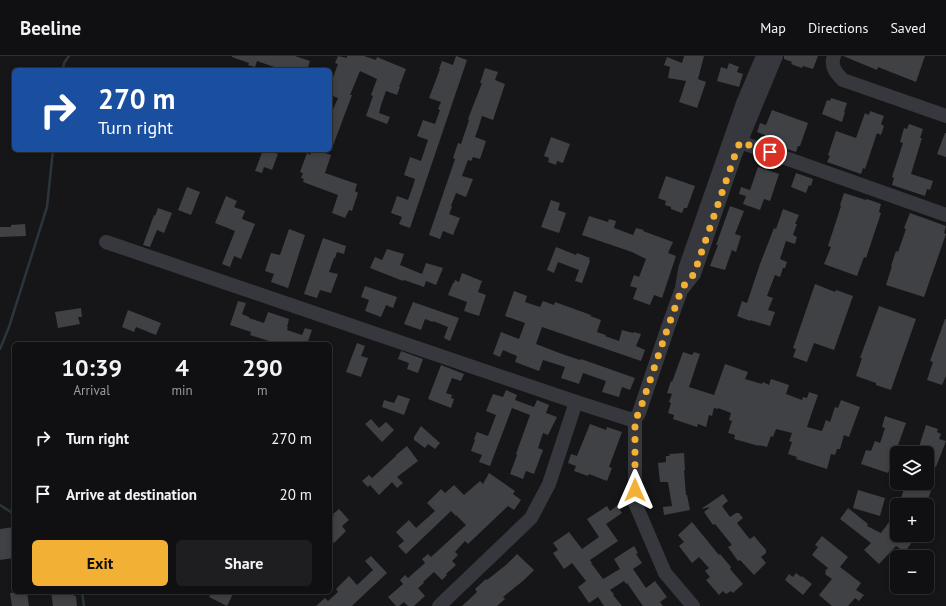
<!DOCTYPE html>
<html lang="en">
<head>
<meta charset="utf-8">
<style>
  body { margin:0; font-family:"PT Sans",sans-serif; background:#1e1e20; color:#f1f3f6; height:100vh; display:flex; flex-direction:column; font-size:15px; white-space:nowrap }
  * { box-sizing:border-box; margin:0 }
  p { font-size:13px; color:#9c9d9f }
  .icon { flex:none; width:22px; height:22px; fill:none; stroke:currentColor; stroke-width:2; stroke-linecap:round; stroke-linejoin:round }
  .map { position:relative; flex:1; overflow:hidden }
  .drawer { position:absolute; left:12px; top:286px; width:320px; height:252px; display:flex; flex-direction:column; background:#101012; border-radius:6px; box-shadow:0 2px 6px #0003,0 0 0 1px #303032 }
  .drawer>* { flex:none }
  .top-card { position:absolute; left:12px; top:12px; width:320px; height:84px; border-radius:6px; box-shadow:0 2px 6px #0003,0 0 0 1px #303032; background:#1a4fa0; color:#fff; overflow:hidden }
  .controls { position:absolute; left:890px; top:390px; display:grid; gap:8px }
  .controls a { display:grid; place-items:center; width:44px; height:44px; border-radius:6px; background:#101012; box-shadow:0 2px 6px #0003,0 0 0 1px #303032; font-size:20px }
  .pin { position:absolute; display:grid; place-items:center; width:34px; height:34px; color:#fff; margin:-17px; border:2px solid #fff; border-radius:50%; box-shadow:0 1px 4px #0007 }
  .me { position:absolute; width:44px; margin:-22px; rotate:0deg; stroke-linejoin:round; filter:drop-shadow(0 0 3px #0008) }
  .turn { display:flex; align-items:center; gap:14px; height:84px; padding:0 20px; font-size:18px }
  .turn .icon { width:52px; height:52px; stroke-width:2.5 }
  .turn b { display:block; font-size:28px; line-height:34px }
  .eta { display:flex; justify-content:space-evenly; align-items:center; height:68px; text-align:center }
  .eta b { font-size:24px; font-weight:700; line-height:28px }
  .cta { display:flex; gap:8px; margin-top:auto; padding:8px 20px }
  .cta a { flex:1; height:46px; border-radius:6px; background:#f2b134; color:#111; font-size:16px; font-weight:700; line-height:46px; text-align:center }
  .cta a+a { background:#1e1e20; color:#f1f3f6 }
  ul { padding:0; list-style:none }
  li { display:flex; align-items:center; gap:12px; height:56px; padding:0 20px }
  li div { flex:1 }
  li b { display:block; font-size:15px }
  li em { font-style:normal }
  header { display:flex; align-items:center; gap:24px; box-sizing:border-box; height:56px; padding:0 20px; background:#101012; border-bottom:1px solid #303032 }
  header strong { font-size:19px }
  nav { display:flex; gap:22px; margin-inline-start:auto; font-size:14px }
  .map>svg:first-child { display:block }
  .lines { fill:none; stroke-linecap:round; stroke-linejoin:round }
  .stream { stroke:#2c353c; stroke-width:2.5 }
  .building { fill:#404145 }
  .minor { stroke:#37383d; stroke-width:14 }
  .route { stroke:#f2b134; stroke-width:7; stroke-dasharray:0 12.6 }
</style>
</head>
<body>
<header>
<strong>Beeline</strong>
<nav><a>Map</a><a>Directions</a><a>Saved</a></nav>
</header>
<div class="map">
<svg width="946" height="550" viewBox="0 0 946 550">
  <rect width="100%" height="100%" fill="#161618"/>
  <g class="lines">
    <!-- stream -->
    <g class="stream">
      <polyline points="63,14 64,7 69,0"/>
      <polyline points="0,293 9,271 47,151 53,94"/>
      <polyline points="0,449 14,458"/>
      <polyline points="82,536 84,550"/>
    </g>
  </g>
  <!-- building -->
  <g class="building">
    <polygon points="232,0 295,0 310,5 307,14 276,14 277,12 257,5 255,11 248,9 249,7 232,1"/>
    <polygon points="338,0 347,2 347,0 364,0 376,4 377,1 406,13 399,31 400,31 397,39 386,35 381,49 379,57 390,61 387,68 366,60 373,40 371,39 377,23 360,15 350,39 352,39 331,95 330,94 330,60 338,42 330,39 330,29 338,8 335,7"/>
    <polygon points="456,0 467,4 410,172 399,168 402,161 391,157 397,140 408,144 413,130 415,123 404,119 410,101 421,105 428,84 417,80 423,64 435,68 440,54 438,53 441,46 429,42 440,13 439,13 442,5 453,9"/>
    <polygon points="684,0 704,0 698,23 706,26 697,52 679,46 686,25 668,22 670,11 664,9 667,1 682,7"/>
    <polygon points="784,0 818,0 813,13 803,10 802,12 791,8 792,6 784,3"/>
    <polygon points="843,0 925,0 916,26 878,11 877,14"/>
    <polygon points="729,7 739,11 737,16 743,18 739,31 717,25 721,11 727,13"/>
    <polygon points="485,12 498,16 495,24 505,28 493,64 482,60 478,73 475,81 486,85 480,103 473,101 471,105 468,104 462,120 473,123 466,141 456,137 451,150 452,151 449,158 460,162 453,179 443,175 440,183 429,179 455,103 453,102 458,87 461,88 469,64 468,63 482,27 480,27"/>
    <polygon points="831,42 847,47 844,56 845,56 842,66 822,58 827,44 830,45"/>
    <polygon points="772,54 808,67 800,90 798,90 796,96 763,85 765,79 757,76 760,67 766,69"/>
    <polygon points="870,55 884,60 881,68 884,70 881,79 877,77 865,113 863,112 861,118 827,106 830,100 828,99 836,75 856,82 865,57 869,59"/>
    <polygon points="909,68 923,73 920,82 922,82 911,118 933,125 930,134 927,133 925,140 892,129 894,122 892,121 903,87 900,86 904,72 907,73"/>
    <polygon points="945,77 946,77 946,101 937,98"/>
    <polygon points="551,81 570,88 563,107 557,105 556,109 548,106 549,102 544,100"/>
    <polygon points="263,94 267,94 278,98 272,114 264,111 262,117 255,115"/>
    <polygon points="312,94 316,94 331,99 325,117 357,128 355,135 358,137 352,155 349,154 345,162 332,157 338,139 303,126 304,123 301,122 303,117 300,116 307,97 310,99"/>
    <polygon points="758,111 779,118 770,145 764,143 760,154 743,148 746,140 739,138 741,131 750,134"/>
    <polygon points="796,117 813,123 811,130 809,129 806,137 791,131"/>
    <polygon points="666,120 695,130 687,152 684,152 682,157 671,153 671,151 665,149 666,145 658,142"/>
    <polygon points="187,131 200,136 191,159 178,154"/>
    <polygon points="844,137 866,144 867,143 881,148 879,156 881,157 866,202 864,201 857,220 824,208 831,191 828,190 841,150 840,149"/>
    <polygon points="226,140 237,145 234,151 245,155 242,163 255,168 241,203 234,200 230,211 222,208 235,175 215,167"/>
    <polygon points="551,144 560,147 558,154 566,157 559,177 541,171"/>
    <polygon points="730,150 744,155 735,178 741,180 736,196 732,194 725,214 710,210 718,189 716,189"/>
    <polygon points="158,152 172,157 164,177 157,174 150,191 143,189 154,159 155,160"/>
    <polygon points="783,153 799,159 795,168 797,168 793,179 797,181 795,188 786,185 780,203 787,206 785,212 783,212 780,221 775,219 767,240 773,242 768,254 775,256 770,270 750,264 750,265 737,260 742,245 747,247 760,208 774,172 776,173"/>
    <polygon points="910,157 946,170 944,177 946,178 924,241 886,229 892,210 891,210 896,195 898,196 906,173 904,172"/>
    <polygon points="589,160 608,166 609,163 616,165 614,172 633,179 636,172 644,174 643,175 673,186 668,197 676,200 662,242 654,239 650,249 633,243 637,232 630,230 634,219 639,221 646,203 632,196 582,179"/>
    <polygon points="25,168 26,180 0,181 0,171 11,171 11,169"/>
    <polygon points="289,173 305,179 288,232 271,226 274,218 265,215 271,197 280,199"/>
    <polygon points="323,182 346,190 344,198 337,196 335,202 334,202 329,216 338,218 331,237 320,234 317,242 304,238"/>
    <polygon points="556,191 576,199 577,197 590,202 589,204 590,205 582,227 575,225 579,214 558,206 554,217 547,214"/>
    <polygon points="387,193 404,198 400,209 422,218 426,207 443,212 436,229 426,225 424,231 404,224 403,225 370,212 375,201 382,204"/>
    <polygon points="462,217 482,225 478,236 486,239 479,260 464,255 467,246 448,239 453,227 454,227 455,224 459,226"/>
    <polygon points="815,228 835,236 836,234 853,240 834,294 814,287 807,306 793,301 796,293 793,292"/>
    <polygon points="365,230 397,241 393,252 386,249 381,261 365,255 369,244 361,241"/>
    <polygon points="514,235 527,240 525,246 540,251 543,245 554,249 555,246 591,259 590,260 601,264 597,276 606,279 605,280 619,285 622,274 633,277 634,276 641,278 636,290 645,294 641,305 542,271 536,288 562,298 580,304 581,303 635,322 630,334 622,331 619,341 602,336 606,325 583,317 579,328 561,322 565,311 543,304 539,315 515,306 517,300 503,294 500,301 493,298 501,276 519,283 525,267 505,260"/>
    <polygon points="238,245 246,247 242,258 249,261 249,262 264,267 268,256 289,263 287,271 288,271 287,274 302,279 305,272 312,274 307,288 268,288 269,285 250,279 251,276 230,269"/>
    <polygon points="413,246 459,262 450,285 444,282 448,271 433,265 433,266 425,263 421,274 404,268"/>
    <polygon points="879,250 916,263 891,334 876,329 876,327 856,320 862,302 860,302"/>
    <polygon points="81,252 82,261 78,261 80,268 58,272 55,256"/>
    <polygon points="128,254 161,267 156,279 136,271 134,276 122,271"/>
    <polygon points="945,263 946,263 946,320 942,329 927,324 933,306 930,305"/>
    <polygon points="357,287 365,290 361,300 368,302 361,321 346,316"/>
    <polygon points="401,295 423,303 418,317 407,313 409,307 398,303"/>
    <polygon points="683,296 692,299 694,296 700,298 689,331 714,339 725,308 748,316 745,323 762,328 763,326 769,329 771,323 789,329 786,338 802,344 803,341 807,342 809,336 818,339 807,371 822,375 826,364 830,366 835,351 838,352 841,344 860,351 849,381 844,379 840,393 837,393 835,399 831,398 827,413 796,403 797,401 788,398 792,386 789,385 792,377 776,373 773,381 771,380 767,391 759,389 759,390 734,383 735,379 728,377 732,365 729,364 731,357 718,352 718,353 714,352 712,360 709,359 706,371 698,368 697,371 673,363 674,359 668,357 671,347 669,346 672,338 667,337 671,325 672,326"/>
    <polygon points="441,309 464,318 461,325 452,322 446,337 452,339 451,342 454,343 451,352 428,343"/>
    <polygon points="506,334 517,339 515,344 534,351 537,344 549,349 546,357 557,361 548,379 543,377 538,392 543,394 534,418 526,415 523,423 510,418 517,399 516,398 530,359 512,352 490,410 479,406 482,399 471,395 475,384 474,383 477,376 488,380 496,359 486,355 493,338 503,341"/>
    <polygon points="398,339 410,343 404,359 382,351 384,344 394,347"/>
    <polygon points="885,360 906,367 888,417 861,408 866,394 871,395 875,385 880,387 885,372 882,371"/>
    <polygon points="371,363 379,372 386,366 394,374 382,386 365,368"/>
    <polygon points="590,368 606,374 607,371 622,376 609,411 612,412 607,425 589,418 588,420 574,415 576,410 568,407 571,398 577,400"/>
    <polygon points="926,369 938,373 937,376 941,378 939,383 946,385 936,411 927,408 927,397 917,397"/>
    <polygon points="421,370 440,387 435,393 428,388 425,392 414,384 414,381"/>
    <polygon points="407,390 418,405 397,421 403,427 397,432 392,426 379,439 370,429 368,431 362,425 369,419 372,422 396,400 396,399"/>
    <polygon points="684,397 685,414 684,414 686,439 687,439 690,454 664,459 663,451 672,450 668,426 660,426 658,407 666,406 666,400 670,400 669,398"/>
    <polygon points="489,417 515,435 513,438 521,444 514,454 508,450 468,488 465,485 455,496 458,499 452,505 456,509 446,518 447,519 442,524 434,516 423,526 424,527 418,532 425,540 414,550 408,550 404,546 399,550 396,550 388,541 403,528 400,524 405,519 408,522 425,507 422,503 428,498 431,501 466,469 456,459 456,460 451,455 406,498 398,490 404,485 396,476 409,464 416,472 435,455 427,447 441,433 445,437 454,429 464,439 480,425 483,428"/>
    <polygon points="906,427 924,427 922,432 931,435 926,449 900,449 902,442 901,442"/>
    <polygon points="858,434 885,442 880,460 853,452"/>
    <polygon points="723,438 728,445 722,450 730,461 736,457 739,457 743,462 737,467 748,481 750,483 754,480 766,494 766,497 761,501 766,507 754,519 740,504 738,505 728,491 732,489 715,468 713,469 704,456 710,451 701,453"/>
    <polygon points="607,450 610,455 617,450 622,457 606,468 618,485 590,504 592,507 591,507 603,523 620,513 614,503 634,490 638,497 636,498 642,507 633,513 646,532 655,525 667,541 660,546 663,550 643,550 627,527 626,528 624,525 610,534 614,538 613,539 622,550 604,550 598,541 589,547 578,531 586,525 572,507 564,513 553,497 558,494 553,487 569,476 582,493 599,481 587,463"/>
    <polygon points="848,452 868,468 867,470 881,477 889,466 897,471 897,479 917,479 905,496 896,490 879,508 864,494 871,487 840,463"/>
    <polygon points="339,453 349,464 342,470 346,475 334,487 330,482 330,463 334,459 333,458"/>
    <polygon points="692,466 719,499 720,498 731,511 730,513 743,528 733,537 731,535 726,538 723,535 719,539 706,524 710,521 705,515 709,512 699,501 692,507 679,490 684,486 678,479"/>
    <polygon points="14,471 14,502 0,504 0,473"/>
    <polygon points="822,480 848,501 840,511 861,527 856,534 864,539 859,545 855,542 848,550 832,550 819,539 832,523 825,518 826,516 825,515 828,512 812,499 818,491 815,489"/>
    <polygon points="517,498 534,514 524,524 503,541 505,543 497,550 462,550 477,536 475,533 486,523 487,524 506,509"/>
    <polygon points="371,500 387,517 356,546 352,550 316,550 325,542 328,545 338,536 336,533 349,520 357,529 373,514 365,505"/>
    <polygon points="796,517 801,521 802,520 812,528 803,539 785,524 789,518 793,521"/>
    <polygon points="20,536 27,536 29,550 12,550 10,537"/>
    <polygon points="51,536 74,536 74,540 76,540 77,550 53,550"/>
    <polygon points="212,536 234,536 227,550 209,541"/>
  </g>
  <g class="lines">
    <!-- minor -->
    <g class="minor">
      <path d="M834 0C830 10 836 17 843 24L946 60"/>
      <polyline points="740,86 946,159"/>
      <polyline points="106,186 576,346 629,363 635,363 639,357 668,271 682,232 685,213 743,47 763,0"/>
      <polyline points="683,232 694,218 735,99 776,0"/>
      <polyline points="635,363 635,447 665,517 693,550"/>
      <polyline points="439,550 531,462 549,428 576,346"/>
    </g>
  </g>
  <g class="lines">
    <!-- route -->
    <polyline class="route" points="635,434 635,363 639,357 668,271 682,232 694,218 735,99 740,86 770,96"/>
  </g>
</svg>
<div class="controls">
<a><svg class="icon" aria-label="layers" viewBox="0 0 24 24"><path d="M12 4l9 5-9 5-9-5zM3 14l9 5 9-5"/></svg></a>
<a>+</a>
<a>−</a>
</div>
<div class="pin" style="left:770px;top:96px;background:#d93025"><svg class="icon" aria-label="arrive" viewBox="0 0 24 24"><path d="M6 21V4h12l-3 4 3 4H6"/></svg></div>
<svg class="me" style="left:635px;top:434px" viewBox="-20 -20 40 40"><path d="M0-17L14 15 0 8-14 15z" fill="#f2b134" stroke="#fff" stroke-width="4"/></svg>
<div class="top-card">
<div class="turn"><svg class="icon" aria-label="right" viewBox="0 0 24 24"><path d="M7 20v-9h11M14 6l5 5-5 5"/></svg><div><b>270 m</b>Turn right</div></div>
</div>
<section class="drawer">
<div class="eta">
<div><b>10:39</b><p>Arrival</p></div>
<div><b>4</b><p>min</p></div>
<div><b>290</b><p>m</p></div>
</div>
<ul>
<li><svg class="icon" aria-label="right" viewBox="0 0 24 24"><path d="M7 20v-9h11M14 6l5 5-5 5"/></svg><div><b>Turn right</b></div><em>270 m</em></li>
<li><svg class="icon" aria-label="arrive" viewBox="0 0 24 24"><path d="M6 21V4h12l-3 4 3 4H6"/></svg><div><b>Arrive at destination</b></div><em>20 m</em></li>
</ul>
<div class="cta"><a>Exit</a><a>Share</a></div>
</section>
</div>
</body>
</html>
